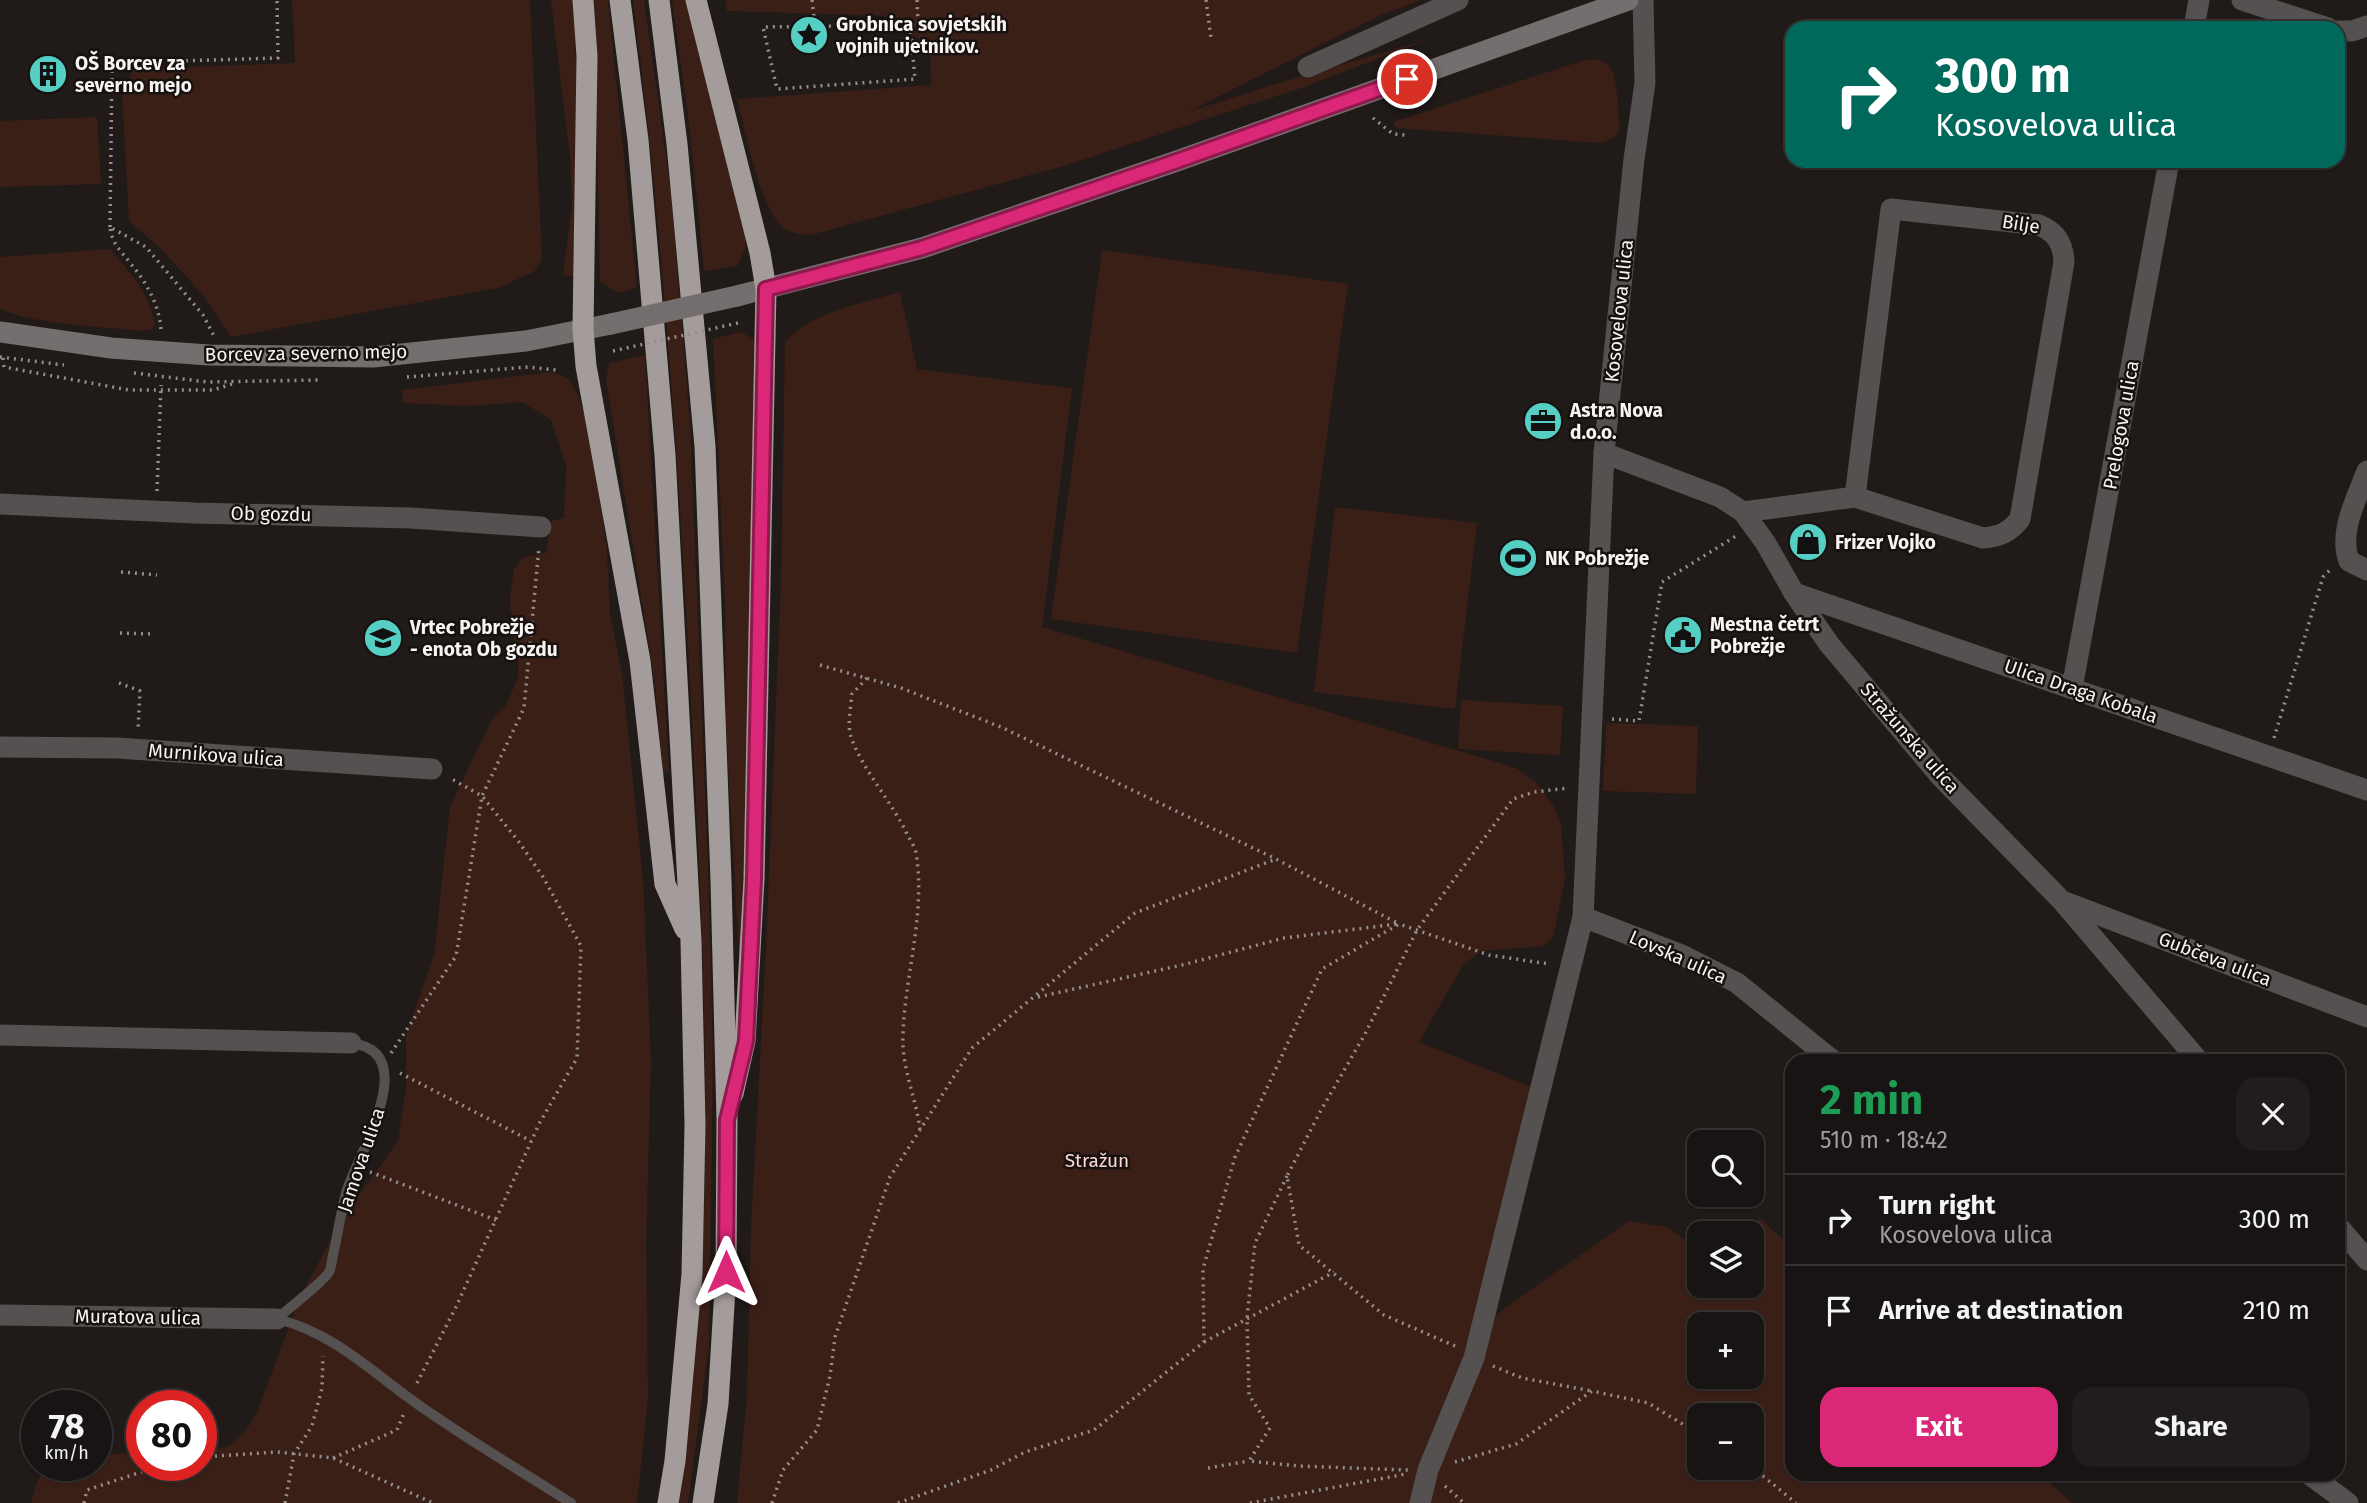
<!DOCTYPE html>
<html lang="en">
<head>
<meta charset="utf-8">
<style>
  body { margin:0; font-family:"Fira Sans",sans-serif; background:#211d1c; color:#f1f3f6; height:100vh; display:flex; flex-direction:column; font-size:26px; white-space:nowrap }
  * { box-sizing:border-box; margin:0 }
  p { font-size:23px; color:#9f9ea0 }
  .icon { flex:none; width:38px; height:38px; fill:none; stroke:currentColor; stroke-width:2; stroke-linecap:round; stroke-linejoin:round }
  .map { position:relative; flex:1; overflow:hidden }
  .sheet { position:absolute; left:1785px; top:1054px; width:560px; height:427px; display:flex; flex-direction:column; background:#181413; border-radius:21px; box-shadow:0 2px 5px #0004,0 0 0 2px #363333 }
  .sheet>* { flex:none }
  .top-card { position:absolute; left:1785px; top:21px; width:560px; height:147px; border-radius:21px; box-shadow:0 2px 5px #0004,0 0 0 2px #363333; background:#00695c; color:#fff; overflow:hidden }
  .fabs { position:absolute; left:1687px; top:1130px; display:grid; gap:14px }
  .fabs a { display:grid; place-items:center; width:77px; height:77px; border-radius:14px; background:#181413; box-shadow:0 2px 5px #0004,0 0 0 2px #363333; font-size:35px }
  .speed { position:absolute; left:21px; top:1390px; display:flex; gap:14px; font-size:35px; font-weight:700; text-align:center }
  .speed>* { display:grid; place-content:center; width:91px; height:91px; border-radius:50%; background:#181413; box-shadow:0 2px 5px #0004,0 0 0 2px #363333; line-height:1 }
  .speed small { font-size:18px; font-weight:400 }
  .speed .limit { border:10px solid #d22; background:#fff; color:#111 }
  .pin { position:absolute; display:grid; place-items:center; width:60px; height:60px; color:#fff; margin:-30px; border:4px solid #fff; border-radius:50%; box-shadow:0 2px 7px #0007 }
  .me { position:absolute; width:77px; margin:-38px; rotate:0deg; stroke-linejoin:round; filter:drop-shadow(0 0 5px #0008) }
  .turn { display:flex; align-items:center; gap:24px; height:147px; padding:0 35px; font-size:32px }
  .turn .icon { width:91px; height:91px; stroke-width:2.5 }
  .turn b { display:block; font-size:49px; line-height:60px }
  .round { display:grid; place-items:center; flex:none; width:74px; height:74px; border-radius:21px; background:#211d1c }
  .summary { display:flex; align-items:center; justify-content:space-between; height:119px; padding:0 35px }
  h1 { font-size:42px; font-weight:700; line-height:52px; color:#1e9e55 }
  .cta { display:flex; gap:14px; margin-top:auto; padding:14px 35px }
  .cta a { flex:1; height:80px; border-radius:21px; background:#db2777; color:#fff; font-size:28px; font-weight:700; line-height:80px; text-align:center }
  .cta a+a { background:#211d1c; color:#f1f3f6 }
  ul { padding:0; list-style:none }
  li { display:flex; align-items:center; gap:21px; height:91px; padding:0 35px; border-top:2px solid #363333 }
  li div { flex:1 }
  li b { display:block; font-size:26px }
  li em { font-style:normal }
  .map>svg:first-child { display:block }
  .green { fill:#3a1f17; fill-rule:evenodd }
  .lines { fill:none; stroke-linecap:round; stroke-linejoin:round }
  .path { stroke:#948f8e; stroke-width:3.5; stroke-dasharray:2 5; stroke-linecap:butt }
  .lane { stroke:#545150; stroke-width:10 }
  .street { stroke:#545150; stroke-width:21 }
  .secondary { stroke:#746f6e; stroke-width:21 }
  .highway { stroke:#a39c9a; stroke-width:21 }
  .path-bridge { stroke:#948f8e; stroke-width:3.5; stroke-dasharray:2 5; stroke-linecap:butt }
  .secondary-bridge { stroke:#746f6e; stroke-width:21 }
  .route-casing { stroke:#8e194d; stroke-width:18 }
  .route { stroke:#db2777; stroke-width:12 }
  .labels { text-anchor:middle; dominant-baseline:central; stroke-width:5; stroke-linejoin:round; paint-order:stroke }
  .poi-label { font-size:19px; font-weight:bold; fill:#f8f4f2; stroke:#171110; text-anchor:start }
  .street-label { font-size:19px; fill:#f8f4f2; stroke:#171110 }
  .park-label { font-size:19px; fill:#fad8ce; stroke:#171110 }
</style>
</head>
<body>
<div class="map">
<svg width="2367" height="1503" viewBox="0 0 2367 1503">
  <rect width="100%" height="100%" fill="#201a19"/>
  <!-- green -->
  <g class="green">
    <polygon points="292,0 530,0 542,260 534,272 497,288 231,337 204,296 162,250 129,221 122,95 133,69 295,63"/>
    <polygon points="551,0 574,0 577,103 576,277 563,275 572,205 570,158"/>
    <polygon points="594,0 608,0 637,288 617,293 600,281"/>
    <path d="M633 0H644L671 193 690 425 708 867 713 1056 709 1345 688 1503H679C688 1408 702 1312 704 1216 709 1037 699 858 690 679 678 452 662 226 633 0Z"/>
    <polygon points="672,0 686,0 746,237 745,250 737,266 704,271 689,124"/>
    <path d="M725 0H1421L1379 16 1328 41 1188 112 1279 83 1432 38 1304 87 1067 165 811 235C802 234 792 234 784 228 760 210 745 130 737 99L931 85 930 50 893 16 727 11Z"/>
    <path d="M1596 59C1602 61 1610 65 1613 72 1616 80 1621 124 1618 132 1614 139 1607 141 1600 143L1397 128 1393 122 1585 60Z"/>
    <polygon points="97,117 101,184 0,187 0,121"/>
    <path d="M110 249C130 273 150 293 155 324L152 329 140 331C99 326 36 325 0 309V257Z"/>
    <polygon points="1102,250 1348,284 1297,653 1051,619"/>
    <path d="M900 292 917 369 1072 388 1042 627 1516 768 1537 783 1553 805 1561 823 1565 878 1553 938 1544 946 1481 951 1463 965 1419 1042 1531 1087 1495 1315 1629 1221 1667 1227 1699 1250V1286H1752V1234H1741L1759 1218 1792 1247V1474H2040L2072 1503H737L747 1395 751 1227 766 948 781 582 785 342C812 311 862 304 900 292ZM1699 1325H1752V1377H1699ZM1699 1416H1752V1468H1699Z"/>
    <polygon points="740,332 756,340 757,433 741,991 726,727 725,603 713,339"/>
    <polygon points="645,355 669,772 663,772 654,676 606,380 609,363"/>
    <polygon points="551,372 568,378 577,393 590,431 607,551 610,614 622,674 643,879 651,1061 646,1243 648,1398 637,1503 31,1503 37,1482 46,1465 96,1465 96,1455 142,1453 142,1465 201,1465 201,1451 227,1447 244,1433 257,1413 299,1299 343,1217 398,1141 406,1089 406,1035 434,955 450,807 492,719 506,705 518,678 518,659 511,621 510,598 514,569 524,557 546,553 551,521 564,518 566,465 551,420 523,402 469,406 403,403 402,390"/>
    <polygon points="1335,507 1477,523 1455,709 1314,692"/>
    <polygon points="1461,700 1563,706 1560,755 1458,749"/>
    <polygon points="1606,723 1698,726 1696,794 1603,791"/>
  </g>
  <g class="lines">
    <!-- path -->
    <g class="path">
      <polyline points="812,0 815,26"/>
      <polyline points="1206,0 1211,38"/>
      <polyline points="910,25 915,79 777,89 763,27 918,25 917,0"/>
      <polyline points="1373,118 1393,134 1405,135"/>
      <polyline points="110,227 112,63 278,58 277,0"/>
      <path d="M161 329C159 305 147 283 131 264 121 251 112 244 110 227L146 247 203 315 214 336"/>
      <polyline points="0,357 64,365"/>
      <polyline points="3,358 4,367 129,390 213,390 232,384"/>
      <polyline points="134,373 207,382 322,380"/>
      <polyline points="407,377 528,367 556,370"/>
      <polyline points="157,491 161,385"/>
      <polyline points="121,572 157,575"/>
      <polyline points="120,633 153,634"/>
      <polyline points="820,665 901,688 1001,727 1276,859 1399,924"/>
      <path d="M867 678 852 694C851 706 847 725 851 737 862 769 892 802 907 834 910 840 915 847 916 853 926 914 905 974 903 1034 901 1066 916 1098 920 1129"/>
      <polyline points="119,683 140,691 138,730"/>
      <polyline points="1612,719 1639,721 1662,582 1736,536"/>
      <polyline points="2274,738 2323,577 2330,570"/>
      <polyline points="1038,997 1182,965 1284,938 1397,924"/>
      <polyline points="391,1053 456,956 482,796 524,708 539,547"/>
      <polyline points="400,1073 531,1141"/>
      <polyline points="370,1172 496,1220"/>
      <polyline points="1287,1176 1255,1243 1247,1318 1249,1395 1270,1428 1249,1461 1298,1466 1408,1470"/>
      <polyline points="1204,1342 1334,1272"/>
      <polyline points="1455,1346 1384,1315 1299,1245 1287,1176 1320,1112 1365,1034 1417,930 1513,799 1534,792 1569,788"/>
      <polyline points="1493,1366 1522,1378 1592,1391"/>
      <polyline points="417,1383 456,1307 539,1124 577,1058 581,946 543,877 519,842 482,796 450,778"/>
      <polyline points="201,1457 277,1452 333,1458 433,1503"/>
      <polyline points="333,1458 397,1430 404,1413"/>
      <polyline points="1455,1462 1516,1444 1592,1391 1648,1403 1699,1434"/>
      <polyline points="1752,1467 1796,1503"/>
      <polyline points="1208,1468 1249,1461"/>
      <polyline points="1445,1486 1464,1503"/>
      <polyline points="84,1503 87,1490 162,1465"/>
      <polyline points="285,1503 294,1454 312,1426 322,1388 323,1356"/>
      <polyline points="772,1503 783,1470 817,1430 830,1376 835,1337 890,1177 972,1048 1135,913 1276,859"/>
      <polyline points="898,1503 991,1470 1025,1452 1094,1430 1204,1342 1203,1269 1235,1157 1322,969 1399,924 1489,955 1549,964"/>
      <polyline points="1250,1503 1406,1474"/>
    </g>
    <!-- lane -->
    <path class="lane" d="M351 1043C424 1052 357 1155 346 1193 341 1212 338 1232 334 1251 332 1257 332 1267 329 1272 325 1281 286 1310 277 1319 328 1331 367 1367 409 1398 461 1436 517 1468 571 1503"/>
    <!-- street -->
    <g class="street">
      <polyline points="2242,0 2328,28"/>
      <polyline points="2194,28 2199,0"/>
      <polyline points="2338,31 2352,31 2367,26"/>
      <polyline points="1308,67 1458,0"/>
      <polyline points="1604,453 1720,497 1743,512 1765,542 1794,593 1829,644 1941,777 2062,901 2198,1060"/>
      <path d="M2367 471C2357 498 2338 532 2349 561L2367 570"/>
      <polyline points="0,504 195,513 411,518 541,527"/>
      <path d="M1743 512 1855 497 1891 209 2039 225C2056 232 2063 243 2064 262L2020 519C2010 532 1999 537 1983 538L1855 497"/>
      <polyline points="1794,593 2367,790"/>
      <polyline points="2072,688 2169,161"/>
      <polyline points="0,747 117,748 432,769"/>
      <polyline points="2065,902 2367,1017"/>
      <polyline points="1583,917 1682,955 1737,983 1832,1060"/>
      <polyline points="0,1035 351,1043"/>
      <polyline points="2338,1226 2367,1260"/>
      <polyline points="0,1315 277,1319"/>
      <polyline points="2309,1474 2348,1503"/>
      <polyline points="1420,1503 1428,1470 1474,1358 1583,917 1604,453 1634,159 1645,83 1643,0"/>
    </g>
    <!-- secondary -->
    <g class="secondary">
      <polyline points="737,296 922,248 1174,162 1628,0"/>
      <polyline points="0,332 111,348 209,355 373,357 526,341 611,324"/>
    </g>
    <!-- highway -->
    <g class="highway">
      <polyline points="583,0 587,56 583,329 586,366 640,661 665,884 685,929"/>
      <polyline points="620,0 638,140 665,455 691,941 695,1125 692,1274 675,1461 668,1503"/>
      <polyline points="659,0 677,144 705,446 721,880 727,1120 726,1272 718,1404 703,1503"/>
      <polyline points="696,0 760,253 766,289 754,879 745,1041 733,1094"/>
    </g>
    <!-- path-bridge -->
    <polyline class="path-bridge" points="613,351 738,323"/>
    <!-- secondary-bridge -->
    <polyline class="secondary-bridge" points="611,324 737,296"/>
  </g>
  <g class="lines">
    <!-- route casing -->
    <g class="route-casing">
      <polyline id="route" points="726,1272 727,1120 746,1041 754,879 766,289 922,248 1174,162 1407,79"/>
    </g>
    <!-- route -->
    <use href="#route" class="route"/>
  </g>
  <!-- icons -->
  <defs>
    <g id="sight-disc" transform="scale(2.0125)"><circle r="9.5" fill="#55cec4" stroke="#171110"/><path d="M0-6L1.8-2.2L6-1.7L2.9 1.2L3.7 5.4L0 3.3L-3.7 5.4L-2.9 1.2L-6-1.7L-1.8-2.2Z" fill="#111"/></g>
    <g id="building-disc" transform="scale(2.0125)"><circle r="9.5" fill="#55cec4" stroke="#171110"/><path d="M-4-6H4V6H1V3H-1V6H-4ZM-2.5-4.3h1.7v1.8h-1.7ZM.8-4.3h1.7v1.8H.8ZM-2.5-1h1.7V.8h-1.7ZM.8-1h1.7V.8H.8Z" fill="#111"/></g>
    <g id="office-disc" transform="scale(2.0125)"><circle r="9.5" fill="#55cec4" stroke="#171110"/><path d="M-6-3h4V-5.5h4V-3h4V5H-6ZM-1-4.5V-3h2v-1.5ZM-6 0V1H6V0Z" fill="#111"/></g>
    <g id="shop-disc" transform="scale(2.0125)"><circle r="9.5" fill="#55cec4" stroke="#171110"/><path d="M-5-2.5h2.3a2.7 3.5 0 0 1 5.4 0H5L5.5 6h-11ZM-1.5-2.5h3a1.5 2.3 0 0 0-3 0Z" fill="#111"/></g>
    <g id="stadium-disc" transform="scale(2.0125)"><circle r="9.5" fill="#55cec4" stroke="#171110"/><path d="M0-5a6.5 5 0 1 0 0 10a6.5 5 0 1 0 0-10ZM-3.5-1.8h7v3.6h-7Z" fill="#111"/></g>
    <g id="civic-disc" transform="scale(2.0125)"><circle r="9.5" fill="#55cec4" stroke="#171110"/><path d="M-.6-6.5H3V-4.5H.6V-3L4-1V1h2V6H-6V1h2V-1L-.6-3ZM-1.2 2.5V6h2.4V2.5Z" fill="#111"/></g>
    <g id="school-disc" transform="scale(2.0125)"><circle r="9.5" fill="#55cec4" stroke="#171110"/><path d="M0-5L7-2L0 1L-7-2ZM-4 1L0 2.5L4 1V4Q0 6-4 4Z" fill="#111"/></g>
  </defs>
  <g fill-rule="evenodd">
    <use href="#sight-disc" x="809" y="35"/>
    <use href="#building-disc" x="48" y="74"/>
    <use href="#office-disc" x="1543" y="421"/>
    <use href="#shop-disc" x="1808" y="542"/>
    <use href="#stadium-disc" x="1518" y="558"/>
    <use href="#civic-disc" x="1683" y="635"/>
    <use href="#school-disc" x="383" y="638"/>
  </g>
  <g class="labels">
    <!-- poi labels -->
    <g class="poi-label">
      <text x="836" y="24">Grobnica sovjetskih<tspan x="836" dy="22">vojnih ujetnikov.</tspan></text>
      <text x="75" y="63">OŠ Borcev za<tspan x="75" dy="22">severno mejo</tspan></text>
      <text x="1570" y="410">Astra Nova<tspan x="1570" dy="22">d.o.o.</tspan></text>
      <text x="1835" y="542">Frizer Vojko</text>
      <text x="1545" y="558">NK Pobrežje</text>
      <text x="1710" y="624">Mestna četrt<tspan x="1710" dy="22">Pobrežje</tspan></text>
      <text x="410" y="627">Vrtec Pobrežje<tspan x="410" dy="22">- enota Ob gozdu</tspan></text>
    </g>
    <!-- street labels -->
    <g class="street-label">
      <text transform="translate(2021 224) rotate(9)">Bilje</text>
      <text transform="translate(1619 311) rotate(-84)">Kosovelova ulica</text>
      <text transform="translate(306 353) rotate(-1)">Borcev za severno mejo</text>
      <text transform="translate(2121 425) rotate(-80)">Prelogova ulica</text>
      <text transform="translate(271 514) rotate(1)">Ob gozdu</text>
      <text transform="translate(2081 691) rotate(19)">Ulica Draga Kobala</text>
      <text transform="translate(1910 738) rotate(49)">Stražunska ulica</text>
      <text transform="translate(216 755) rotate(4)">Murnikova ulica</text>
      <text transform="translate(1678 957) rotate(24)">Lovska ulica</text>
      <text transform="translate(2215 959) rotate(21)">Gubčeva ulica</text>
      <text transform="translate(361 1160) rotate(-71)">Jamova ulica</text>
      <text transform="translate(138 1317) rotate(1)">Muratova ulica</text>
    </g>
    <!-- park labels -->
    <g class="park-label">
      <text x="1097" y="1160">Stražun</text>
    </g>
  </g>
</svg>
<div class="fabs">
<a><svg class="icon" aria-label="search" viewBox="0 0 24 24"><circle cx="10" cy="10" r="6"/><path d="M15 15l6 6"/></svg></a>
<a><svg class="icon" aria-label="layers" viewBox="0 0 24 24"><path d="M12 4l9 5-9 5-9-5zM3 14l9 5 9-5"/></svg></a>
<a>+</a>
<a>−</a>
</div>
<div class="speed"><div>78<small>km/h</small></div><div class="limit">80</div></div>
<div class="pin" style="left:1407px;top:79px;background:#d93025"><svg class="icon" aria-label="arrive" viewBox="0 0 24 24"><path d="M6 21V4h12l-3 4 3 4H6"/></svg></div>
<svg class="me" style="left:726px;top:1272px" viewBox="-20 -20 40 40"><path d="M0-17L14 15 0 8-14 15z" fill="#db2777" stroke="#fff" stroke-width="4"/></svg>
<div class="top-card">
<div class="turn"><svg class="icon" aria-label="right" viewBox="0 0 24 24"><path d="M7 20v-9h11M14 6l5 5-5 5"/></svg><div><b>300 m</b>Kosovelova ulica</div></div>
</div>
<section class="sheet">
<div class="summary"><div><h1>2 min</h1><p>510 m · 18:42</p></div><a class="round"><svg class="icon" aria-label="close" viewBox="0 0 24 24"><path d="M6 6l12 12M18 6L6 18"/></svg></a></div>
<ul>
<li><svg class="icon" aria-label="right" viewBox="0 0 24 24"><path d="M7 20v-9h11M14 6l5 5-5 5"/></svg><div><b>Turn right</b><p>Kosovelova ulica</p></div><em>300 m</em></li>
<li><svg class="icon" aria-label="arrive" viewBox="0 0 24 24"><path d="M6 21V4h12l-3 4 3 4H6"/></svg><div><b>Arrive at destination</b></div><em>210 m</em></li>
</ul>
<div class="cta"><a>Exit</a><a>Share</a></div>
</section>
</div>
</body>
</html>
